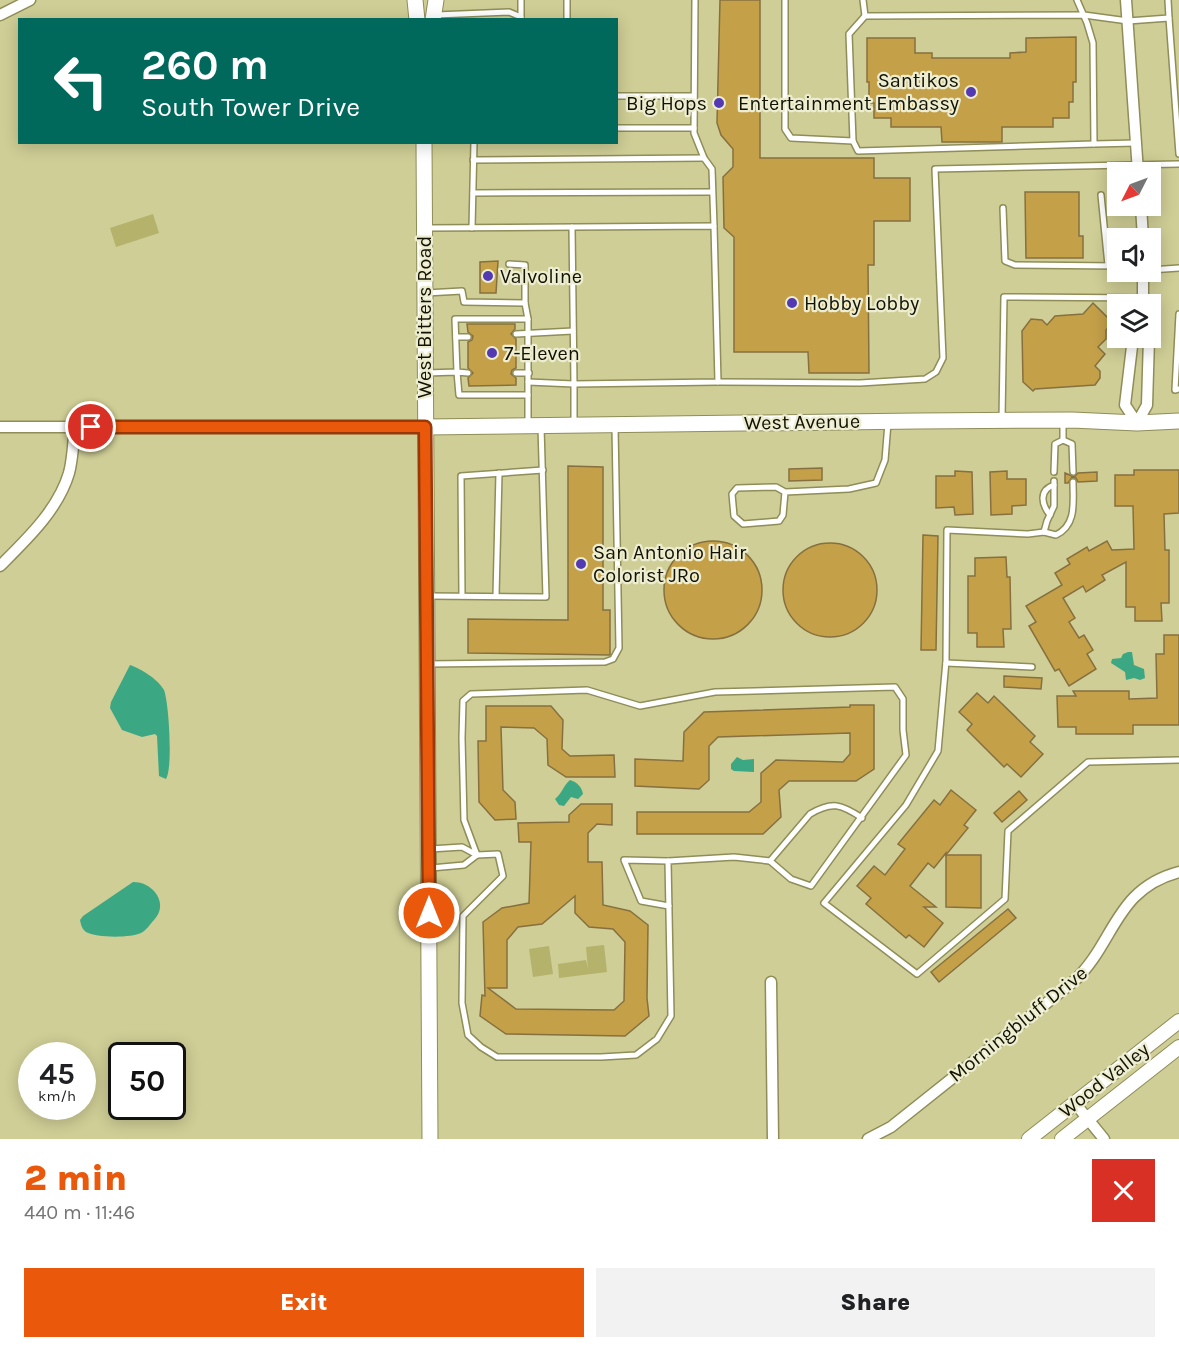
<!DOCTYPE html>
<html lang="en">
<head>
<meta charset="utf-8">
<style>
  body { margin:0; font-family:Karla,sans-serif; background:#f2f2f2; color:#202124; height:100vh; display:flex; flex-direction:column; font-size:22px; white-space:nowrap }
  * { box-sizing:border-box; margin:0 }
  p { font-size:20px; color:#757577 }
  .icon { flex:none; width:33px; height:33px; fill:none; stroke:currentColor; stroke-width:2; stroke-linecap:round; stroke-linejoin:round }
  .map { position:relative; height:1139px; overflow:hidden }
  .sheet { display:flex; flex-direction:column; background:#fff; flex:1 }
  .sheet>* { flex:none }
  .banner { position:absolute; left:18px; top:18px; width:600px; height:126px; border-radius:0px; box-shadow:0 3px 15px #0003; background:#00695c; color:#fff; overflow:hidden }
  .needle { width:39px; rotate:228deg }
  .buttons { position:absolute; left:1107px; top:162px; display:grid; gap:12px }
  .buttons a { display:grid; place-items:center; width:54px; height:54px; border-radius:0px; background:#fff; box-shadow:0 3px 15px #0003; font-size:30px }
  .speed { position:absolute; left:18px; top:1042px; display:flex; gap:12px; font-size:30px; font-weight:700; text-align:center }
  .speed>* { display:grid; place-content:center; width:78px; height:78px; border-radius:50%; background:#fff; box-shadow:0 3px 15px #0003; line-height:1 }
  .speed small { font-size:15px; font-weight:400 }
  .speed .limit { border:3px solid #111; border-radius:9px; background:#fff; color:#111 }
  .pin { position:absolute; display:grid; place-items:center; width:51px; height:51px; color:#fff; margin:-26px; border:3px solid #fff; border-radius:50%; box-shadow:0 2px 6px #0007 }
  .me { position:absolute; width:66px; margin:-33px; rotate:0deg; stroke-linejoin:round; filter:drop-shadow(0 0 4px #0008) }
  .turn { display:flex; align-items:center; gap:21px; height:126px; padding:0 24px; font-size:27px }
  .turn .icon { width:78px; height:78px; stroke-width:2.5 }
  .turn b { display:block; font-size:42px; line-height:51px }
  .round { display:grid; place-items:center; flex:none; width:63px; height:63px; border-radius:0px; background:#f2f2f2 }
  .head { display:flex; align-items:center; justify-content:space-between; height:102px; padding:0 24px }
  h1 { font-size:36px; font-weight:800; line-height:45px; color:#ea580c }
  .action { display:flex; gap:12px; margin-top:auto; padding:12px 24px }
  .action a { flex:1; height:69px; border-radius:0px; background:#ea580c; color:#fff; font-size:24px; font-weight:800; line-height:69px; text-align:center }
  .action a+a { background:#f2f2f2; color:#202124 }
  .map>svg:first-child { display:block }
  .green { fill:#b4b26b }
  .water { fill:#3ca883 }
  .building { fill:#c4a049; stroke:#86703f; stroke-width:1.5; fill-rule:evenodd }
  .lines { fill:none; stroke-linecap:round; stroke-linejoin:round }
  .service-casing { stroke:#8f8d58; stroke-width:8 }
  .minor-casing { stroke:#8f8d58; stroke-width:13 }
  .tertiary-casing { stroke:#8f8d58; stroke-width:16 }
  .secondary-casing { stroke:#8f8d58; stroke-width:17 }
  .service { stroke:#fff; stroke-width:5 }
  .minor { stroke:#fff; stroke-width:10 }
  .tertiary { stroke:#fff; stroke-width:14 }
  .secondary { stroke:#fff; stroke-width:15 }
  .route-casing { stroke:#983908; stroke-width:15 }
  .route { stroke:#ea580c; stroke-width:10 }
  .poi-dot { fill:#543ab2; stroke:#ededd1; stroke-width:2 }
  .labels { text-anchor:middle; dominant-baseline:central; stroke-width:4.5; stroke-linejoin:round; paint-order:stroke }
  .poi-label { font-size:20px; fill:#131100; stroke:#ededd1; text-anchor:start }
  .street-label { font-size:20px; fill:#131100; stroke:#ededd1 }
</style>
</head>
<body>
<div class="map">
<svg width="1179" height="1139" viewBox="0 0 1179 1139">
  <rect width="100%" height="100%" fill="#cfce96"/>
  <!-- green -->
  <g class="green">
    <polygon points="153,214 159,233 116,247 110,228"/>
    <polygon points="604,945 607,972 559,978 558,964 586,960 588,969 586,947"/>
    <polygon points="549,946 553,974 533,977 529,949"/>
  </g>
  <!-- water -->
  <g class="water">
    <polygon points="1128,652 1132,652 1134,665 1144,669 1145,678 1140,680 1134,678 1126,680 1125,672 1111,663 1112,659 1121,658 1123,654"/>
    <path d="M130 665C141 669 158 679 164 690 169 703 173 768 166 779L159 776 157 736 155 734 142 737 122 730 110 708 111 702Z"/>
    <polygon points="737,757 743,760 754,759 754,772 734,771 731,769 731,764"/>
    <path d="M570 780C577 782 582 787 583 794L578 799 571 797 564 806 559 805 555 799C563 792 563 786 570 780Z"/>
    <path d="M133 882C143 882 151 886 157 895 162 904 161 912 154 920 150 924 147 930 141 933 131 938 96 938 86 932 82 929 81 925 80 920L83 916Z"/>
  </g>
  <!-- building -->
  <g class="building">
    <polygon points="720,0 760,0 760,158 874,158 874,178 910,178 910,221 874,221 874,265 868,265 869,373 809,373 808,352 734,352 734,237 724,228 723,177 733,167 733,149 721,135 717,123"/>
    <polygon points="1076,37 1076,82 1073,82 1073,102 1069,102 1069,118 1053,118 1053,127 1002,127 1002,142 942,142 941,127 891,127 891,118 874,118 874,103 869,103 869,82 867,82 867,38 915,38 915,53 932,53 932,58 1010,58 1010,53 1026,52 1026,38"/>
    <polygon points="1025,192 1079,192 1079,236 1083,236 1083,258 1026,258"/>
    <polygon points="498,261 496,293 480,293 480,262"/>
    <polygon points="1093,303 1108,318 1110,326 1106,330 1106,339 1098,347 1105,354 1095,366 1100,371 1100,378 1095,385 1035,389 1033,391 1023,382 1022,331 1031,319 1042,320 1047,325 1055,316 1083,314"/>
    <polygon points="467,324 515,324 515,329 511,334 516,339 516,368 512,370 511,374 516,378 516,385 469,386 468,378 473,373 468,368 468,342 472,340 473,336 468,332"/>
    <polygon points="568,466 603,467 603,610 610,610 610,655 468,653 468,619 568,620"/>
    <polygon points="822,468 822,480 789,481 789,469"/>
    <polygon points="1134,470 1179,470 1179,513 1164,514 1165,550 1169,550 1169,603 1161,603 1162,621 1135,621 1135,607 1126,607 1126,562 1102,575 1105,580 1086,592 1083,586 1063,598 1075,618 1069,622 1079,638 1084,635 1093,650 1087,654 1096,669 1069,686 1059,669 1055,671 1029,626 1036,622 1026,606 1062,585 1055,573 1070,564 1067,559 1087,547 1089,551 1107,541 1112,550 1134,549 1133,506 1115,506 1115,475 1134,475"/>
    <polygon points="955,471 972,472 973,514 955,515 954,507 936,508 936,476 955,476"/>
    <polygon points="1007,471 1007,479 1026,479 1026,505 1012,506 1012,514 991,515 990,472"/>
    <polygon points="1097,472 1097,481 1078,482 1076,478 1072,477 1068,483 1065,483 1065,473 1074,477 1078,473"/>
    <polygon points="923,535 938,536 936,650 921,650"/>
    <circle cx="713" cy="590" r="49"/>
    <circle cx="830" cy="590" r="47"/>
    <polygon points="1006,557 1007,577 1010,577 1011,629 1003,629 1004,647 977,647 977,633 968,633 968,576 975,576 975,558"/>
    <polygon points="1164,635 1179,635 1179,725 1133,725 1133,734 1076,734 1076,727 1058,727 1057,696 1076,696 1073,691 1129,691 1129,699 1157,698 1156,654 1164,654"/>
    <polygon points="1004,676 1042,678 1041,689 1004,687"/>
    <polygon points="977,693 988,703 994,696 1035,736 1030,742 1043,754 1021,777 1007,764 1004,767 967,730 972,724 959,712"/>
    <polygon points="850,705 874,705 874,769 856,781 789,781 779,790 781,817 763,834 637,834 637,812 749,812 761,802 761,773 776,760 843,762 850,754 850,733 718,737 709,746 709,780 699,789 635,786 635,759 683,761 684,732 704,712 850,707"/>
    <polygon points="486,706 551,706 563,720 562,749 570,756 614,755 615,777 566,777 548,765 547,739 534,728 501,727 503,790 515,802 516,819 495,820 479,802 478,741 486,741"/>
    <polygon points="951,790 976,810 964,825 968,828 946,855 946,853 934,868 928,863 910,886 936,907 924,907 943,923 924,947 909,935 906,938 866,904 871,898 857,886 874,866 885,875 905,849 898,844 934,800 940,805"/>
    <polygon points="1019,791 1027,800 1002,822 994,813"/>
    <path d="M581 804H612V825L597 824 588 833V862H602L603 905 630 911 648 925 647 998 649 1016 625 1036 506 1034 480 1016 482 995 485 996 483 922 502 908 529 903 531 842H519L518 823 569 822V815ZM575 896V913L589 927 613 929 625 942 624 1001 614 1010 516 1009 488 988H507V940L518 927 542 924Z"/>
    <polygon points="946,855 981,855 981,908 946,907"/>
    <polygon points="1008,909 1016,918 939,982 931,972"/>
  </g>
  <g class="lines">
    <!-- service casing -->
    <g class="service-casing">
      <g id="service">
        <polyline points="695,0 694,133 704,158 712,169 714,226"/>
        <polyline points="785,0 785,129 791,138 853,141 849,34 865,16 1084,15 1128,21 1169,18 1168,0"/>
        <polyline points="863,0 865,16"/>
        <polyline points="1077,0 1087,23 1093,43 1094,144 1136,143"/>
        <polyline points="436,15 509,12 521,17 521,20"/>
        <polyline points="521,17 521,0"/>
        <polyline points="1169,18 1179,154"/>
        <polyline points="567,20 567,0"/>
        <polyline points="616,96 693,96"/>
        <polyline points="616,128 694,128"/>
        <polyline points="853,141 858,151 1094,144"/>
        <polyline points="473,160 704,158"/>
        <polyline points="473,193 712,192"/>
        <polyline points="1101,195 1108,265"/>
        <polyline points="1003,208 1005,261 1015,265 1118,266"/>
        <polyline points="427,228 714,226 718,382 574,384 574,424"/>
        <polyline points="472,228 474,142"/>
        <polyline points="1150,270 1179,268"/>
        <polyline points="426,293 462,291 464,302 525,303 525,265 509,264"/>
        <polyline points="525,303 528,319"/>
        <polyline points="1179,314 1175,390 1179,389"/>
        <polyline points="516,334 573,331"/>
        <polyline points="456,337 468,337"/>
        <polyline points="426,373 457,372 459,395 528,395 528,319 455,319 457,372 468,373"/>
        <polyline points="516,373 529,373"/>
        <polyline points="528,382 574,384 572,227"/>
        <polyline points="718,382 860,383 925,379 936,372 943,358 935,169 1179,164"/>
        <polyline points="1002,419 1004,297 1143,298"/>
        <polyline points="528,424 528,395"/>
        <polyline points="1063,440 1072,444 1073,472"/>
        <polyline points="1063,440 1063,421"/>
        <polyline points="1054,472 1055,444 1063,440"/>
        <path d="M1073 482C1073 502 1077 525 1056 535L1044 532 1028 534 947 530 946 661 938 751 906 805 824 903 917 974 1005 899 1008 831 1088 762 1179 760"/>
        <polyline points="785,492 783,515 779,521 743,524 734,516 732,494 737,488 776,487 785,492 849,489 876,483 885,460 888,423"/>
        <path d="M1050 515C1041 504 1039 490 1054 485"/>
        <polyline points="1044,532 1047,521 1054,506 1054,481"/>
        <polyline points="428,596 546,597 541,427"/>
        <polyline points="462,596 461,476 543,470"/>
        <polyline points="496,596 499,473"/>
        <polyline points="946,663 1032,667"/>
        <polyline points="428,664 605,662 613,659 619,648 615,427"/>
        <polyline points="430,849 462,847 477,855 498,854 503,876 463,916 462,1003 468,1035 481,1047 497,1057 601,1057 636,1055 657,1039 671,1016 668,861 734,857 770,861 791,879 811,886 906,755 903,730 903,699 895,687 715,692 640,706 587,690 471,694 463,701 462,738 464,820 477,855"/>
        <polyline points="668,861 624,860 641,901 669,906"/>
        <path d="M770 861 810 814C832 801 841 804 862 818"/>
        <polyline points="431,868 464,865 477,855"/>
      </g>
    </g>
    <!-- minor casing -->
    <g class="minor-casing">
      <g id="minor">
        <polyline points="1126,0 1138,172"/>
        <polyline points="0,15 30,0"/>
        <polyline points="1141,206 1143,238"/>
        <polyline points="1139,304 1143,298 1143,272"/>
        <polyline points="1133,338 1125,405 1137,423 1147,405 1149,338"/>
        <polyline points="0,427 425,427"/>
        <path d="M0 566C27 539 58 510 69 473 73 458 73 442 75 427"/>
        <polyline points="771,982 773,1139"/>
        <polyline points="1074,1102 1104,1139"/>
        <path d="M868 1139 891 1127 1073 982C1115 944 1114 889 1179 872"/>
      </g>
    </g>
    <!-- tertiary casing -->
    <g class="tertiary-casing">
      <g id="tertiary">
        <polyline points="1029,1139 1179,1021"/>
        <polyline points="1062,1139 1179,1047"/>
      </g>
    </g>
    <!-- secondary casing -->
    <g class="secondary-casing">
      <g id="secondary">
        <polyline points="415,0 417,20"/>
        <polyline points="433,20 436,0"/>
        <polyline points="424,142 430,1139"/>
        <polyline points="425,427 918,421 1072,420 1137,423 1179,421"/>
      </g>
    </g>
    <!-- service -->
    <use href="#service" class="service"/>
    <!-- minor -->
    <use href="#minor" class="minor"/>
    <!-- tertiary -->
    <use href="#tertiary" class="tertiary"/>
    <!-- secondary -->
    <use href="#secondary" class="secondary"/>
  </g>
  <g class="lines">
    <!-- route casing -->
    <g class="route-casing">
      <polyline id="route" points="91,427 425,427 429,913"/>
    </g>
    <!-- route -->
    <use href="#route" class="route"/>
  </g>
  <!-- markers -->
  <g class="poi-dot">
    <circle cx="971" cy="92" r="6"/>
    <circle cx="719" cy="103" r="6"/>
    <circle cx="488" cy="276" r="6"/>
    <circle cx="792" cy="303" r="6"/>
    <circle cx="492" cy="353" r="6"/>
    <circle cx="581" cy="564" r="6"/>
  </g>
  <g class="labels">
    <!-- poi labels -->
    <g class="poi-label">
      <text x="959" y="80" text-anchor="end">Santikos<tspan x="959" dy="23">Entertainment Embassy</tspan></text>
      <text x="707" y="103" text-anchor="end">Big Hops</text>
      <text x="500" y="276">Valvoline</text>
      <text x="804" y="303">Hobby Lobby</text>
      <text x="504" y="353">7-Eleven</text>
      <text x="593" y="552">San Antonio Hair<tspan x="593" dy="23">Colorist JRo</tspan></text>
    </g>
    <!-- street labels -->
    <g class="street-label">
      <text transform="translate(424 317) rotate(-90)">West Bitters Road</text>
      <text transform="translate(802 422) rotate(-1)">West Avenue</text>
      <text transform="translate(1018 1024) rotate(-39)">Morningbluff Drive</text>
      <text transform="translate(1104 1080) rotate(-38)">Wood Valley</text>
    </g>
  </g>
</svg>
<div class="buttons">
<a><svg class="needle" viewBox="-14 -14 28 28"><path d="M0-13l5 13h-10z" fill="#e53935"/><path d="M0 13l5-13h-10z" fill="#757577"/></svg></a>
<a><svg class="icon" aria-label="sound" viewBox="0 0 24 24"><path d="M4 9h4l5-4v14l-5-4H4zM17 9q2 3 0 6"/></svg></a>
<a><svg class="icon" aria-label="layers" viewBox="0 0 24 24"><path d="M12 4l9 5-9 5-9-5zM3 14l9 5 9-5"/></svg></a>
</div>
<div class="speed"><div>45<small>km/h</small></div><div class="limit">50</div></div>
<div class="pin" style="left:91px;top:427px;background:#d93025"><svg class="icon" aria-label="arrive" viewBox="0 0 24 24"><path d="M6 21V4h12l-3 4 3 4H6"/></svg></div>
<svg class="me" style="left:429px;top:913px" viewBox="-20 -20 40 40"><circle r="17" fill="#ea580c" stroke="#fff" stroke-width="3"/><path d="M0-11L8 9 0 5-8 9z" fill="#fff"/></svg>
<div class="banner">
<div class="turn"><svg class="icon" aria-label="left" viewBox="0 0 24 24"><path d="M17 20v-9H6M10 6l-5 5 5 5"/></svg><div><b>260 m</b>South Tower Drive</div></div>
</div>
</div>
<section class="sheet">
<div class="head"><div><h1>2 min</h1><p>440 m · 11:46</p></div><a class="round" style="background:#d93025;color:#fff"><svg class="icon" aria-label="close" viewBox="0 0 24 24"><path d="M6 6l12 12M18 6L6 18"/></svg></a></div>
<div class="action"><a>Exit</a><a>Share</a></div>
</section>
</body>
</html>
